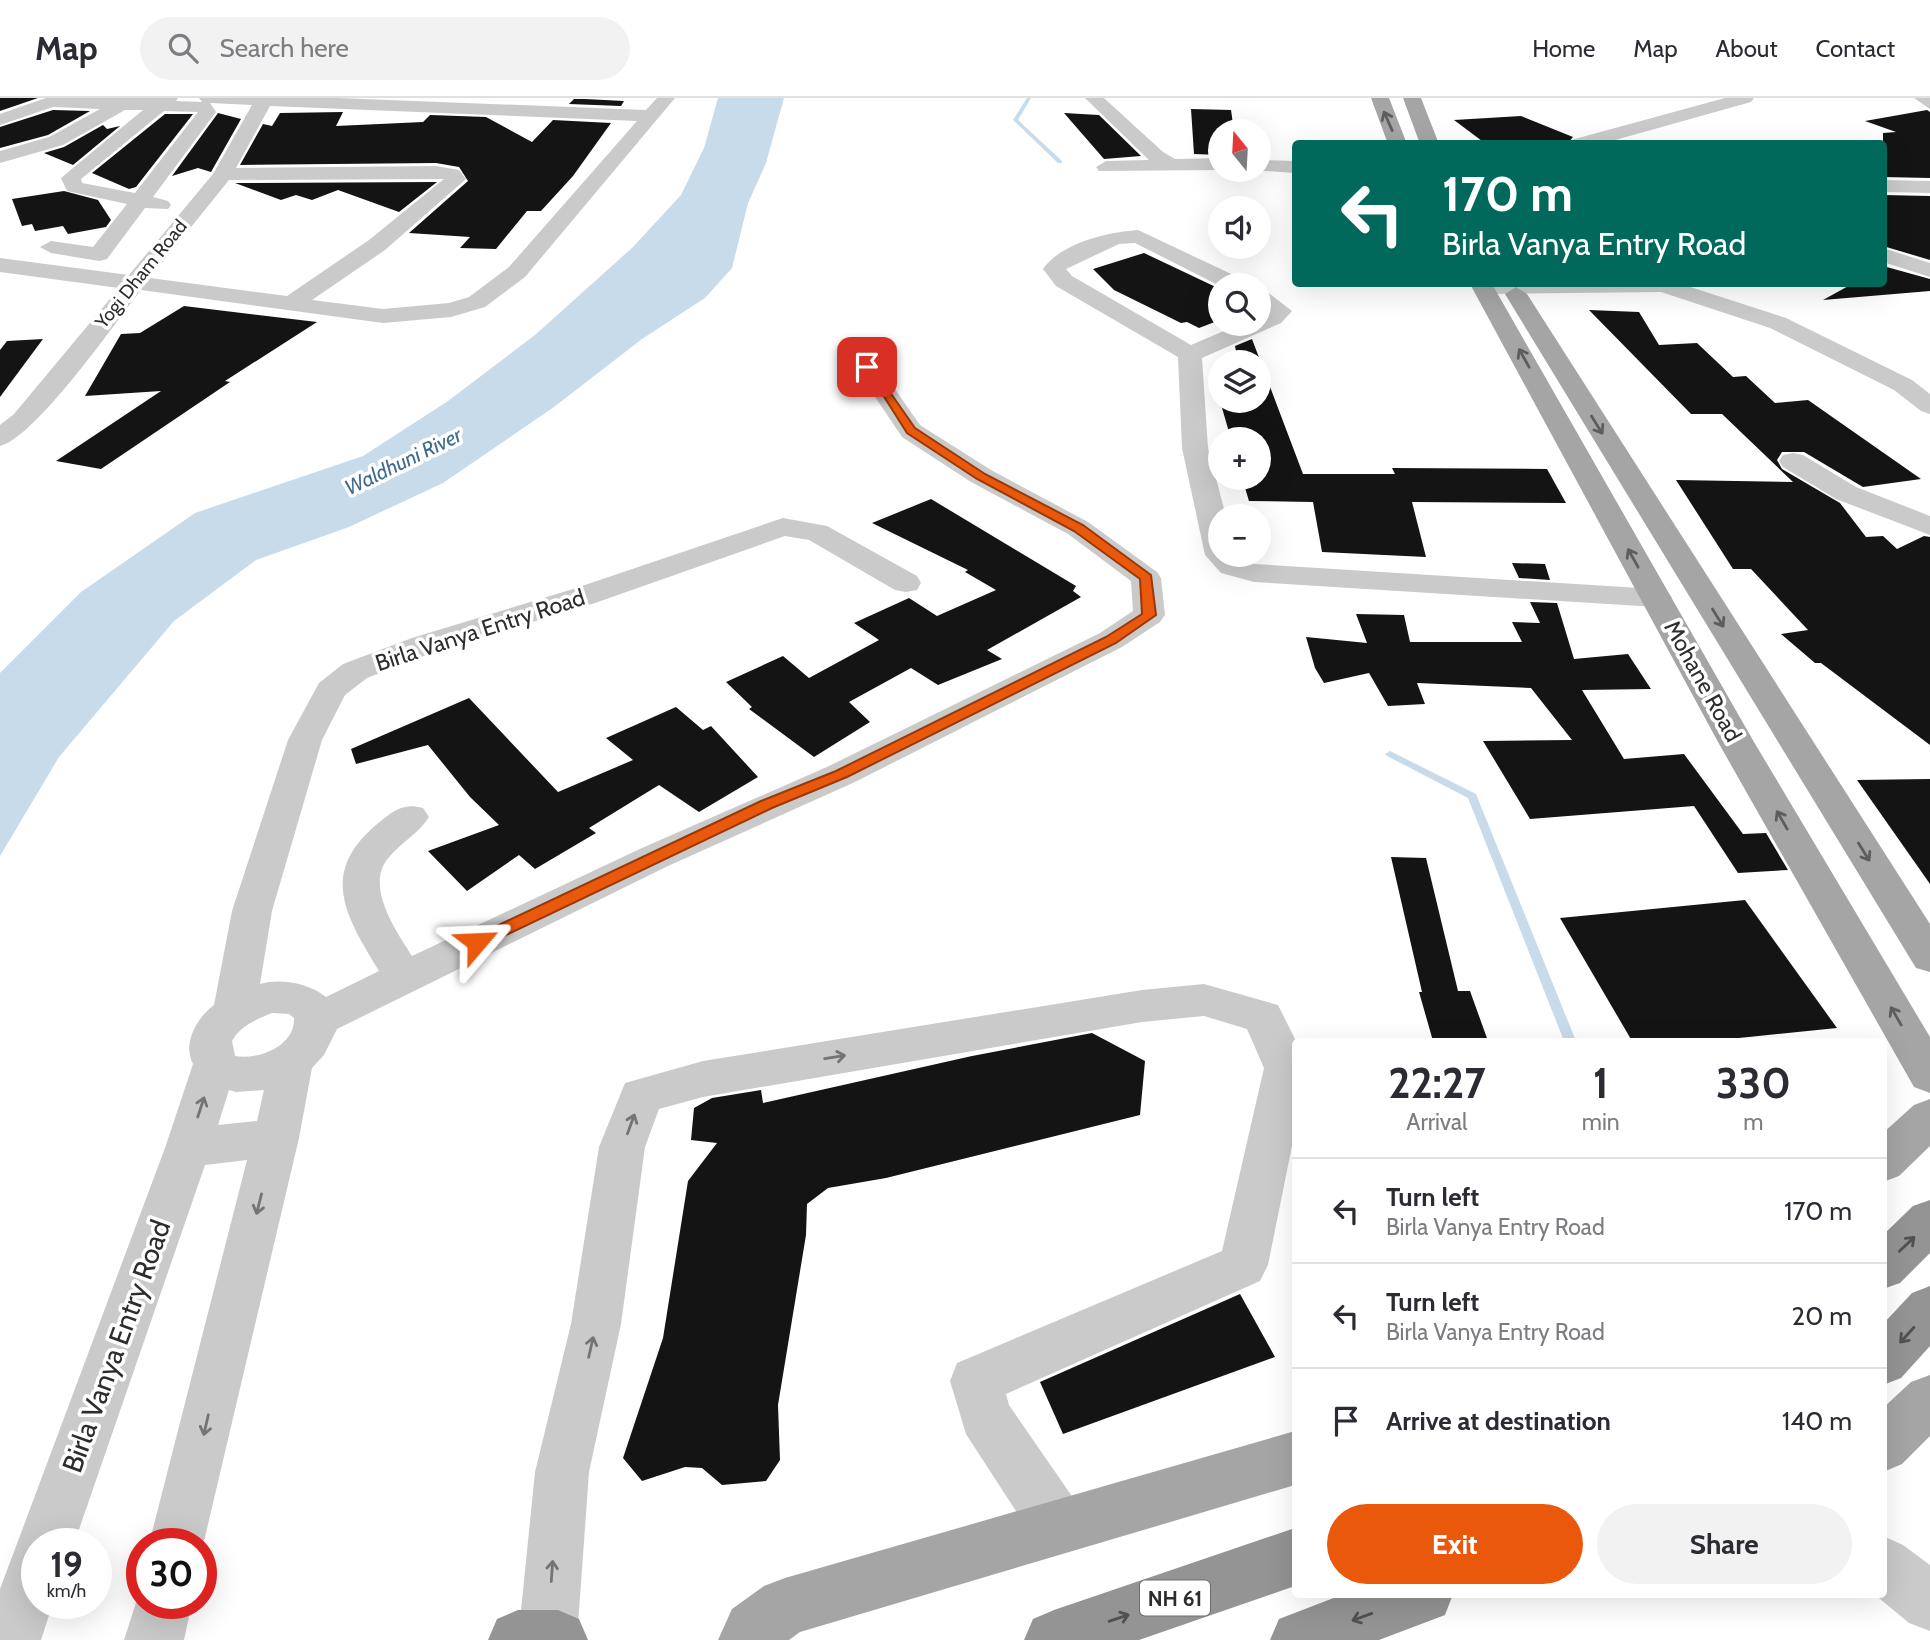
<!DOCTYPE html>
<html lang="en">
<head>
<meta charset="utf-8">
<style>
  body { margin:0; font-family:Cabin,sans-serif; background:#f2f2f3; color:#2b2b33; height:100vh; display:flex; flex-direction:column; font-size:26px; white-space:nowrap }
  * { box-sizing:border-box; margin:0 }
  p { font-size:23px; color:#7c7c81 }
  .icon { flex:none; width:38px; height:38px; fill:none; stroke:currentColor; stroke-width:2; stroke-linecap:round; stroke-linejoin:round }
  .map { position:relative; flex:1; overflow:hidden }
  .drawer { position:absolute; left:1292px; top:940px; width:595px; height:560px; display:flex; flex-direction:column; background:#fff; border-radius:7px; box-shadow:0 7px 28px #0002 }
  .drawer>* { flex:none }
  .top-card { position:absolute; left:1292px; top:42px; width:595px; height:147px; border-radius:7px; box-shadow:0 7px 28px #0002; background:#00695c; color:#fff; overflow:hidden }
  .needle { width:46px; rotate:342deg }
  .tools { position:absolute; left:1208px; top:21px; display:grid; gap:14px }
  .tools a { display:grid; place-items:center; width:63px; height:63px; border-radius:50%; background:#fff; box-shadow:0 7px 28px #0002; font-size:35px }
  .speed { position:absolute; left:21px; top:1430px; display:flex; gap:14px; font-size:35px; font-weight:700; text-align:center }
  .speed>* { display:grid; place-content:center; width:91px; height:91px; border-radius:50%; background:#fff; box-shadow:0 7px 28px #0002; line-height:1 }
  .speed small { font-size:18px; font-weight:400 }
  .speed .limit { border:10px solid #d22; background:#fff; color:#111 }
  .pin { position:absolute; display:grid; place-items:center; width:60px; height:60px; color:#fff; margin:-30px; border-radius:14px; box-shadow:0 4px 10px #0006 }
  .me { position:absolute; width:77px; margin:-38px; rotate:64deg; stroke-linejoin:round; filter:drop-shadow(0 0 5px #0008) }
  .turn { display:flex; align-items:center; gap:24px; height:147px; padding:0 35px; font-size:32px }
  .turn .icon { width:91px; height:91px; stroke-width:2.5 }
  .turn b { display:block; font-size:49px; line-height:60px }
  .eta { display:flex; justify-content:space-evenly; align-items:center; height:119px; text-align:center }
  .eta b { font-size:42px; font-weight:700; line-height:49px }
  .button { display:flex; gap:14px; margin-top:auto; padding:14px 35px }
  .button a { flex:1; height:80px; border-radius:42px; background:#ea580c; color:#fff; font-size:28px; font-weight:700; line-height:80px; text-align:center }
  .button a+a { background:#f2f2f3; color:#2b2b33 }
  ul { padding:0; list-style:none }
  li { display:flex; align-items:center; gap:21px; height:105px; padding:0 35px; border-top:2px solid #e1e1e2 }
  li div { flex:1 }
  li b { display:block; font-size:26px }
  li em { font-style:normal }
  header { display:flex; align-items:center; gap:42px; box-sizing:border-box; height:98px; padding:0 35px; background:#fff; border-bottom:2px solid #e1e1e2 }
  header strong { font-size:33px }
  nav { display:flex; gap:38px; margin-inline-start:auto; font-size:24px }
  .search { width:490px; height:63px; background:#f2f2f3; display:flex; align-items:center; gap:18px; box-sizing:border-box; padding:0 24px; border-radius:38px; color:#7c7c81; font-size:26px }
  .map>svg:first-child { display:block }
  .water { fill:#c8dbea }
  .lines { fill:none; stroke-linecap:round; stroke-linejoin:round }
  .stream { fill:#c8dbea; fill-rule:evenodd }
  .building { fill:#141414 }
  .minor { fill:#cacaca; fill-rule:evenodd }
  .major { fill:#a5a5a5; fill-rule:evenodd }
  .highway { fill:#949494; fill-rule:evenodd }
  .oneway { stroke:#5d5d5d }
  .oneway2 { stroke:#747474 }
  .oneway3 { stroke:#515151 }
  .route { fill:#ea580c; stroke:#983908; stroke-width:2 }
  .labels { text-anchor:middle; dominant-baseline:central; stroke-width:7; stroke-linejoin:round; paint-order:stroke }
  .far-street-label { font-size:19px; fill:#2d2d2d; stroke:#fff }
  .far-water-label { font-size:21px; font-style:italic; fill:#3f6b8c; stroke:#fff }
  .shield { fill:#fff; stroke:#6c6c6c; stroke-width:2 }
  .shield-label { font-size:21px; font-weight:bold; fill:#2d2d2d }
  .street-label { font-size:23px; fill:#2d2d2d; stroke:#fff }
  .near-street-label { font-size:28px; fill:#2d2d2d; stroke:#fff }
</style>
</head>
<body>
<header>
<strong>Map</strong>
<div class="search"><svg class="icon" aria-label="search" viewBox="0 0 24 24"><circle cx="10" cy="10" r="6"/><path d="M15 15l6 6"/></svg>Search here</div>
<nav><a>Home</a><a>Map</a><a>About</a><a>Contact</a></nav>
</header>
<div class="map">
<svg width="1930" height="1542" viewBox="0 0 1930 1542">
  <rect width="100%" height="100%" fill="#fff"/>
  <!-- water -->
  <polygon class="water" points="718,0 784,0 766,65 748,105 732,170 705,200 642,241 554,309 443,385 349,429 256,462 174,523 59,659 0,758 0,575 81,494 195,415 363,358 448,303 535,237 633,149 681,97 704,50"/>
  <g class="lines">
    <!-- stream -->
    <g class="stream">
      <polygon points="1027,0 1031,0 1018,22 1062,63 1062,65 1058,65 1013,22"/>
      <polygon points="1390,653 1476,696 1576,943 1564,943 1468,700 1387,658 1385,656"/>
    </g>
  </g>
  <!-- building -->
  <g class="building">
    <polygon points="0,0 38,0 0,13"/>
    <polygon points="574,1 585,1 624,3 621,8 569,6"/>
    <polygon points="1191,11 1231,12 1234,33 1220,33 1220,57 1194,56"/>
    <polygon points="53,12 90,13 48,37 0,50 0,29"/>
    <polygon points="1927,12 1930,14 1930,80 1883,79 1883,35 1896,34 1865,23"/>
    <polygon points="343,14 336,28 423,24 430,17 486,19 532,44 553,22 611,25 573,78 541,113 527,113 496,151 460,150 470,139 409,135 468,83 459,69 436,65 240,67 263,26 272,28 280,15"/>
    <polygon points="218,15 241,21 211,74 198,70 172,78"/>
    <polygon points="1064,15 1099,17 1141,58 1104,61"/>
    <polygon points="165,16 193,16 136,89 129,91 92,75"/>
    <polygon points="1521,18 1573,39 1567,46 1486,46 1454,22"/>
    <polygon points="103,27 107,31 120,28 73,67 44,55 64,49"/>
    <polygon points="437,84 399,114 338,92 312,102 296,97 281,102 235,85"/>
    <polygon points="64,93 98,102 111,122 106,129 68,136 63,128 35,133 32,126 22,128 12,101"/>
    <polygon points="1883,97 1930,98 1930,162 1883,148"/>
    <polygon points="1144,155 1220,191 1220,222 1199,230 1187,224 1181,225 1114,192 1093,171"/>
    <polygon points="1883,168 1930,181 1930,193 1823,202 1852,186 1883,186"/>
    <polygon points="184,208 317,224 225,283 230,284 101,371 56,363 161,293 85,298 121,236 140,235"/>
    <polygon points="1589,212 1639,214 1659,247 1697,245 1733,279 1746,278 1775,305 1808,302 1921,381 1863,389 1804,354 1782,354 1777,362 1782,371 1840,405 1866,439 1883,438 1897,451 1924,438 1930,439 1930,647 1821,565 1815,565 1781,536 1808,532 1751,471 1733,471 1676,382 1793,384 1722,316 1691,316"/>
    <polygon points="43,241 0,299 0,252 7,243"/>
    <polygon points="1252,241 1303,376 1395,376 1392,370 1547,371 1566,405 1412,404 1426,459 1322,454 1313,404 1249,403 1242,380 1258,380 1258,341 1231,341 1220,303 1258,303 1258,264 1238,264 1235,248"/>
    <polygon points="931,401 1076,488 1073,493 1081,499 987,552 1002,561 938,587 911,570 849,604 870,624 814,659 749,611 752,609 726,584 783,558 809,580 879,542 854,525 909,500 937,518 996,492 965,474 968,472 872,425"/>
    <polygon points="1512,465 1545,466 1550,482 1519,480"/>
    <polygon points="1530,504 1557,505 1574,561 1628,556 1651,591 1582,592 1624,661 1684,656 1743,736 1766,735 1788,772 1738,775 1694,708 1530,721 1483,643 1572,642 1531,590 1417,585 1425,606 1388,608 1369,575 1324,585 1315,570 1306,539 1367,545 1356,516 1404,517 1410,544 1522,544 1512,524 1540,525"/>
    <polygon points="469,600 558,694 633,662 606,640 676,609 703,632 711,628 758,679 699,714 659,687 589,730 596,735 535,771 519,757 467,793 428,753 499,727 470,699 428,647 356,666 351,651"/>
    <polygon points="1930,681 1930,786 1857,682"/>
    <polygon points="1391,759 1426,760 1458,893 1470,893 1488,943 1433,943 1419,894 1422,894"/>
    <polygon points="1745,802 1837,930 1710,943 1632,943 1560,820"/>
    <polygon points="1092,935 1145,963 1140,1017 886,1080 828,1090 807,1106 806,1137 778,1307 780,1362 766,1383 722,1387 702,1370 685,1369 642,1383 623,1360 663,1240 688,1083 717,1045 691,1042 694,1010 712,1000 761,992 763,1005 972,958"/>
    <polygon points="1240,1196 1275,1259 1063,1336 1040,1284"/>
  </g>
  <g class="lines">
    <!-- minor -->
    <g class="minor">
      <path d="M46 0H178L176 3 202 4 199 0H338L646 12 657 0H675L525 179 485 209 451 219 383 225 141 192C114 226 36 339 0 348V327L14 316 119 190 0 174V160L129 177 213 76 252 7 210 5 216 14 153 99 168 103 171 107 168 111 145 110 107 161 99 163 51 155 40 149 51 143 93 149 127 106 67 93 61 80 143 12H125L63 47 0 65V53L49 39 100 11 53 9 0 27V16ZM270 8 637 23 509 169 469 199 449 205 383 211 312 202 385 152 466 81 459 72 436 68 236 70ZM164 13 198 14 135 95 82 85 81 81ZM444 81 369 142 287 198 150 180 229 82Z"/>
      <polygon points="1085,0 1104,0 1163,54 1175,61 1220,60 1220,72 1099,73 1096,69 1106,63 1149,62"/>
      <polygon points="1725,0 1754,0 1751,4 1601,46 1569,46 1571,42"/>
      <polygon points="1914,0 1930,0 1930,11"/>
      <polygon points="1258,62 1295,63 1295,75 1251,72 1258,72"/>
      <polygon points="1883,82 1930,83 1930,95 1883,94"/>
      <path d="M1138 132 1244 182 1247 187 1220 188 1135 145 1119 146 1066 171 1072 178 1191 247 1240 226H1258V218L1266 214 1258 209V191L1266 193 1292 213 1281 225 1202 260 1208 350 1226 418H1220V457H1237L1243 463 1255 466 1656 491 1667 493 1672 500 1667 507 1656 509 1254 484 1221 475 1205 457 1182 350 1178 259 1056 188 1043 171C1061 145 1108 134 1138 132Z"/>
      <polygon points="1883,150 1930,165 1930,179 1883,164"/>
      <polygon points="1474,186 1681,186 1786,220 1912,282 1930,296 1930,316 1921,313 1894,292 1770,230 1661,194 1483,196 1475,194 1472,189"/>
      <path d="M867 262 876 264 920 327 991 372 1088 424 1157 474 1161 480 1165 517 1160 524 1122 549 855 684 668 768 337 931 324 957 312 970 299 1040 201 1456V1446H149L247 1062 205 1067 74 1446H37V1505H53L41 1542H0V1491L165 1050 193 966C182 945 197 920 214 907L232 813 288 642 319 585 343 566 412 540 573 491 783 420 827 428 917 478 921 485 917 492 906 494 895 492 809 442 785 438 595 505 434 554 367 580 345 597 322 642 272 813 260 886C280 880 309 885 326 899L379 873C347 820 318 776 376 727 392 714 402 704 423 710L429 719C419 735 402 744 390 758 363 786 396 833 412 858L642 750 829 668 1100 535 1133 513 1131 483 1068 436 971 384 902 339 855 269 858 264ZM272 915 289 916 294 920C295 948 259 962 235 958L232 943C240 928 257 921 272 915ZM229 992 236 994 264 992 257 1023 218 1027Z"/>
      <polygon points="1793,355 1803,357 1856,389 1930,418 1930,437 1836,401 1783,369 1779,363 1783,357"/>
      <polygon points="1204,886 1278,907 1296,943 1295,1033 1268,1167 1260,1183 1006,1296 1009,1307 1078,1407 1086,1427 1078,1447 1058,1455 1038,1447 966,1336 950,1283 957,1265 1222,1153 1264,970 1247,931 1204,918 1142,924 703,999 659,1011 645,1049 621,1226 589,1374 577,1541 518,1542 535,1374 571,1226 599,1049 625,985 703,963 1142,892"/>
      <polygon points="1883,1438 1903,1447 1930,1467 1930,1533 1909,1525 1874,1496 1883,1496"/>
      <polygon points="142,1486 142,1505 192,1505 184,1542 124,1542"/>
    </g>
    <!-- major -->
    <g class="major">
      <polygon points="1371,0 1389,0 1407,46 1388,46"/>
      <polygon points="1403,0 1421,0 1439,46 1420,46"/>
      <polygon points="1470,186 1492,186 1754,644 1930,939 1930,995 1914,989 1718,644"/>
      <polygon points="1516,189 1527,196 1930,826 1930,874 1916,870 1505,196"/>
      <polygon points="1930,1001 1930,1048 1899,1078 1883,1084 1883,1035 1914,1007"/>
      <polygon points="1930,1277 1930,1338 1902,1366 1883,1374 1883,1310 1911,1284"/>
      <polygon points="1295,1333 1295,1387 800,1534 789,1542 718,1542 732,1511 764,1488 785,1480"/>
    </g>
    <!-- highway -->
    <g class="highway">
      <polygon points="1930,1102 1930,1155 1900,1185 1883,1191 1883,1137 1913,1108"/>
      <polygon points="1930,1188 1930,1248 1901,1280 1883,1287 1883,1226 1912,1195"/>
      <polygon points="1295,1430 1295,1488 1139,1542 1024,1542 1033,1521 1054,1512"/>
      <polygon points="1344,1496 1453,1496 1445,1517 1379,1542 1270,1542 1279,1521"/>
      <polygon points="518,1512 558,1512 579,1521 588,1542 488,1542 497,1521"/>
    </g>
  </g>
  <!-- one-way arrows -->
  <defs><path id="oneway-shaft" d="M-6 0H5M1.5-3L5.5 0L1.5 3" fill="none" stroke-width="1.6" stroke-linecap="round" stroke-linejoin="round" transform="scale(1.75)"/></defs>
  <g class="oneway">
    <use href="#oneway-shaft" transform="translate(1388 23) rotate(-114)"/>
    <use href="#oneway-shaft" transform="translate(1524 260) rotate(-119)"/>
    <use href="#oneway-shaft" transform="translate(1597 327) rotate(58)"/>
    <use href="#oneway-shaft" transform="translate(1633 460) rotate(-119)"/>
    <use href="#oneway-shaft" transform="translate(1718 520) rotate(58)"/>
    <use href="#oneway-shaft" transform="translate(1782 722) rotate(-120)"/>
    <use href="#oneway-shaft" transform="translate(1864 754) rotate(58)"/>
    <use href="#oneway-shaft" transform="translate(1896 918) rotate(-120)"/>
  </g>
  <g class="oneway2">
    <use href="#oneway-shaft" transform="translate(835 959) rotate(-9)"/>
    <use href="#oneway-shaft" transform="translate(201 1009) rotate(-72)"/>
    <use href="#oneway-shaft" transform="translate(631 1026) rotate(-70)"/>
    <use href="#oneway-shaft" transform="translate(259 1106) rotate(104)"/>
    <use href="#oneway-shaft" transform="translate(591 1249) rotate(-77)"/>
    <use href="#oneway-shaft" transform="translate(206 1327) rotate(103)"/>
    <use href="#oneway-shaft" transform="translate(552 1473) rotate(-86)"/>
  </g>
  <g class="oneway3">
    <use href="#oneway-shaft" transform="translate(1907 1146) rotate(-44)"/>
    <use href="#oneway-shaft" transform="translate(1907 1237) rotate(132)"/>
    <use href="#oneway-shaft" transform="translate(1362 1519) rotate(160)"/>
    <use href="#oneway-shaft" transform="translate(1119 1520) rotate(-19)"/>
  </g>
  <!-- route -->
  <polygon class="route" points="864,267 871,267 915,330 985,376 1083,427 1151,477 1156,517 1116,545 847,679 772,710 483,848 471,848 469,844 471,840 761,703 836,673 1106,539 1142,516 1140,481 1074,433 977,381 907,335"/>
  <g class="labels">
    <!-- far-street labels -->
    <g class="far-street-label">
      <text transform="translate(141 176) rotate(-51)">Yogi Dham Road</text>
    </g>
    <!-- far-water labels -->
    <g class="far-water-label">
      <text transform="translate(403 363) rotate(-26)">Waldhuni River</text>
    </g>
    <!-- shield labels -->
    <rect class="shield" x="1140" y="1482.5" width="70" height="35" rx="5"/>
    <g class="shield-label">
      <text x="1175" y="1500">NH 61</text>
    </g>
    <!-- street labels -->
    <g class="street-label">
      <text transform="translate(480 532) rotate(-18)">Birla Vanya Entry Road</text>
      <text transform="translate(1703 583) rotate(61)">Mohane Road</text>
    </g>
    <!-- near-street labels -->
    <g class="near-street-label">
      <text transform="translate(116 1248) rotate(-70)">Birla Vanya Entry Road</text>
    </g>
  </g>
</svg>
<div class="tools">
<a><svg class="needle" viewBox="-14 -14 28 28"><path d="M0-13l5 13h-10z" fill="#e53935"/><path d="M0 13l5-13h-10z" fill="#7c7c81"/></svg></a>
<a><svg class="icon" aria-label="sound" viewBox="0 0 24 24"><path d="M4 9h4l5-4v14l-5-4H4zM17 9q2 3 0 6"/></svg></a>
<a><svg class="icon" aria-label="search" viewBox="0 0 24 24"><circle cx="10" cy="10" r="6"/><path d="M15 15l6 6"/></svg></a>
<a><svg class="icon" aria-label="layers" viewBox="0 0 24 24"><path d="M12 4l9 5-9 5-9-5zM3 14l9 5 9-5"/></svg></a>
<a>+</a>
<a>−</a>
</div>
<div class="speed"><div>19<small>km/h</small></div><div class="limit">30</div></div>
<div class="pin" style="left:867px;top:269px;background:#d93025"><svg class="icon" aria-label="arrive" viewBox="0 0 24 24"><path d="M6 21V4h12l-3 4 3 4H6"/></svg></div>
<svg class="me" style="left:477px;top:844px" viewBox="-20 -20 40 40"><path d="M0-17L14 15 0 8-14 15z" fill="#ea580c" stroke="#fff" stroke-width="4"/></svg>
<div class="top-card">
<div class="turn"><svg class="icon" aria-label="left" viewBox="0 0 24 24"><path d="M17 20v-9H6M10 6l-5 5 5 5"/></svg><div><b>170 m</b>Birla Vanya Entry Road</div></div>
</div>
<section class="drawer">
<div class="eta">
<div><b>22:27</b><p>Arrival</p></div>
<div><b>1</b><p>min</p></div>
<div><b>330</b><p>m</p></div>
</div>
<ul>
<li><svg class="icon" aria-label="left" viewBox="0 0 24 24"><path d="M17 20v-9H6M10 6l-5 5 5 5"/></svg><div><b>Turn left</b><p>Birla Vanya Entry Road</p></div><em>170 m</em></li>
<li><svg class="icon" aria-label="left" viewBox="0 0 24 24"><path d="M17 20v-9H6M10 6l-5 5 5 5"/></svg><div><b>Turn left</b><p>Birla Vanya Entry Road</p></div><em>20 m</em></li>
<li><svg class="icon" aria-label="arrive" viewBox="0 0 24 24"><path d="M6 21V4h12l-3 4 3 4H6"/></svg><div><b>Arrive at destination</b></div><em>140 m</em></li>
</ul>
<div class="button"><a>Exit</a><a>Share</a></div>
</section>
</div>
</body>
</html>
